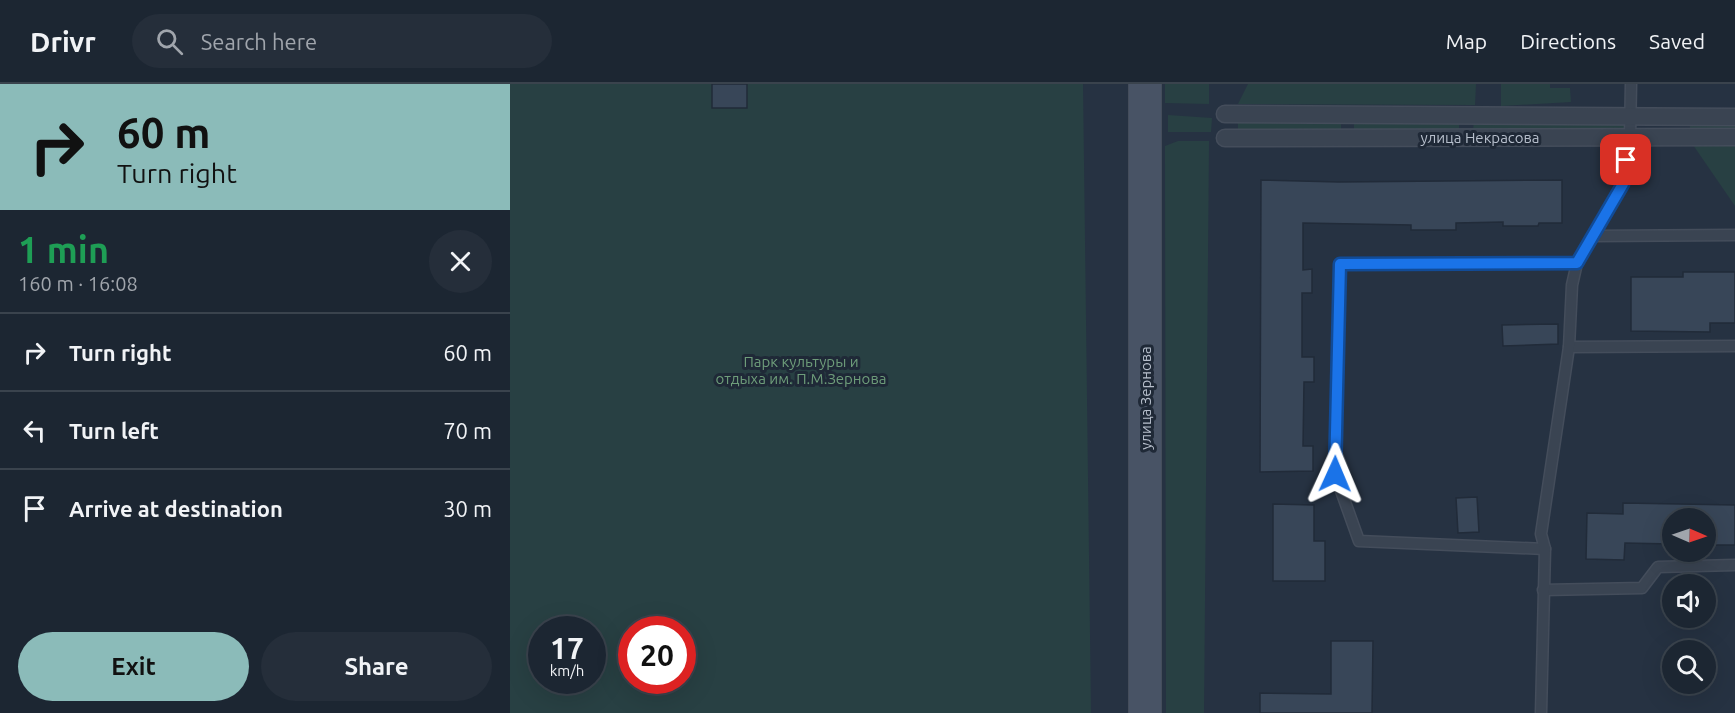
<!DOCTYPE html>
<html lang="en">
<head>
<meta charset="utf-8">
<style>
  body { margin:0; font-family:Ubuntu,sans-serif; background:#252e3a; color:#f1f3f6; height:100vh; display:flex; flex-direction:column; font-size:22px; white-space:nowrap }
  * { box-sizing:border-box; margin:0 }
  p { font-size:20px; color:#a0a5ac }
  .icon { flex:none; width:33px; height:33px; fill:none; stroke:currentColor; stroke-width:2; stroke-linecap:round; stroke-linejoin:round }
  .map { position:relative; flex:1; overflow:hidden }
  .side { display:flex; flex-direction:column; background:#1c2632; width:510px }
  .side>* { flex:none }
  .banner { background:#8bbbb9; color:#111; overflow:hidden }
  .needle { width:39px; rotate:92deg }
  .controls { position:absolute; left:1152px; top:424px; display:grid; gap:12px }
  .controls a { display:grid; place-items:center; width:54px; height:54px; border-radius:50%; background:#1c2632; box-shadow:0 6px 24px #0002,0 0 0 2px #3a434d; font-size:30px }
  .speed { position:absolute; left:18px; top:532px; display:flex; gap:12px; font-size:30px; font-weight:700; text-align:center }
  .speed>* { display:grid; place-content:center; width:78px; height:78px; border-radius:50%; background:#1c2632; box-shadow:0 6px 24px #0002,0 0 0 2px #3a434d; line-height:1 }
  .speed small { font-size:15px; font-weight:400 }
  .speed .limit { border:9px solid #d22; background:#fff; color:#111 }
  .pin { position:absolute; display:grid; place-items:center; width:51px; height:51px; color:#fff; margin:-26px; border-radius:12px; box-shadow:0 3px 9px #0006 }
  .me { position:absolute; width:66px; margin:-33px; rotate:1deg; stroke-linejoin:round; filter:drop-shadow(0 0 4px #0008) }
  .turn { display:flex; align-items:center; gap:21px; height:126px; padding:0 18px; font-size:27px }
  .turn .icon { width:78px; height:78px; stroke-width:2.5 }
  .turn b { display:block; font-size:42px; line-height:51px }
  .round { display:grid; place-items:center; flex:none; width:63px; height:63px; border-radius:32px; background:#252e3a }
  .summary { display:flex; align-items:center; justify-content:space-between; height:102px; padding:0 18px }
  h1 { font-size:36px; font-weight:600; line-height:45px; color:#1e9e55 }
  .action { display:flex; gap:12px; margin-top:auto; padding:12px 18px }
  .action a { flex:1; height:69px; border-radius:36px; background:#8bbbb9; color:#111; font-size:24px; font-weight:600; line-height:69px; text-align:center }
  .action a+a { background:#252e3a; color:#f1f3f6 }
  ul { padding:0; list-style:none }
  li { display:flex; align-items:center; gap:18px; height:78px; padding:0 18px; border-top:2px solid #3a434d }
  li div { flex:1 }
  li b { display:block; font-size:22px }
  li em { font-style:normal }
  header { display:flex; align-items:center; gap:36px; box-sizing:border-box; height:84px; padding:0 30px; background:#1c2632; border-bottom:2px solid #3a434d }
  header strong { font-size:28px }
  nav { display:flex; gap:33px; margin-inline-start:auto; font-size:21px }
  .search { width:420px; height:54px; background:#252e3a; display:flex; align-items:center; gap:15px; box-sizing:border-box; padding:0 21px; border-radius:33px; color:#a0a5ac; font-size:22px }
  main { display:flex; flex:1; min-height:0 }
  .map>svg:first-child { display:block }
  .green { fill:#284043; fill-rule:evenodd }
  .building { fill:#384658; stroke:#212b39; stroke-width:1.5 }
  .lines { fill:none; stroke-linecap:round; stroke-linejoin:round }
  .service-casing { stroke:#444d5b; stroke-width:13 }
  .pedestrian-casing { stroke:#444d5b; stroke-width:19 }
  .secondary-casing { stroke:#444d5b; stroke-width:34 }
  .service { stroke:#3a4452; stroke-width:10 }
  .pedestrian { stroke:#3a4452; stroke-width:16 }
  .secondary { stroke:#485365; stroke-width:32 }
  .route-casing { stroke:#114b97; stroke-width:15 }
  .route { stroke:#1a73e8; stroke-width:10 }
  .labels { text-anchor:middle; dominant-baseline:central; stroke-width:6; stroke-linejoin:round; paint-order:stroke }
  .street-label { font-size:15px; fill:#b7bfcc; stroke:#1f2937 }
  .park-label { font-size:15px; fill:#6e9d7a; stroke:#1f2937 }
</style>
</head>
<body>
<header>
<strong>Drivr</strong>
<div class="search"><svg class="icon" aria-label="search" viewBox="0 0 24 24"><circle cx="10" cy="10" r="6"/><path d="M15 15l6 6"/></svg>Search here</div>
<nav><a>Map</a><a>Directions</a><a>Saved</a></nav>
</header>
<main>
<section class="side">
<div class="banner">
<div class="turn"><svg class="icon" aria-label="right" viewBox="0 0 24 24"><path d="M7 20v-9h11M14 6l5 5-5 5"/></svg><div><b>60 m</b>Turn right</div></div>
</div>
<div class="summary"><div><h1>1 min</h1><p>160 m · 16:08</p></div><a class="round"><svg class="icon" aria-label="close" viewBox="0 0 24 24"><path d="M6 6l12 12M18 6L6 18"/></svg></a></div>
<ul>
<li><svg class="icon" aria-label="right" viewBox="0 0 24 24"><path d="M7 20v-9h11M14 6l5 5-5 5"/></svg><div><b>Turn right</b></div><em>60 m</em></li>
<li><svg class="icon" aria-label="left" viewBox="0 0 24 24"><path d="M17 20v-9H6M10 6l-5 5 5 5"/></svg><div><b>Turn left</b></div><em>70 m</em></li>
<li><svg class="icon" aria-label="arrive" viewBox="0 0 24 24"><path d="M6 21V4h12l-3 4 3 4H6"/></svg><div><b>Arrive at destination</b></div><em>30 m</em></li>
</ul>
<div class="action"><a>Exit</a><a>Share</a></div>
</section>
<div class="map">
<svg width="1225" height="629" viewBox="0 0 1225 629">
  <rect width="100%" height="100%" fill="#263242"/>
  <!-- green -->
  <g class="green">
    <path d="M0 0H573L581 629H0ZM32 546H82V597H32ZM122 546H172V597H122Z"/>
    <polygon points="655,0 699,0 699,20 655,19"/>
    <polygon points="738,0 966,0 965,21 728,20"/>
    <polygon points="991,0 1040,0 1040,4 1060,4 1061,18 991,22"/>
    <polygon points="658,31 702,34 701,48 658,48"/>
    <polygon points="728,32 831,33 831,49 728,50"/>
    <polygon points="844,34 949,35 949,49 844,49"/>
    <polygon points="964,34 1116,35 1116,50 963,49"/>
    <polygon points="1180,37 1225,37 1225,49 1180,48"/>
    <polygon points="668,57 699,57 694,629 656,629 655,62"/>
    <polygon points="1181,58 1225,58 1225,122"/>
  </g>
  <!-- building -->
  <g class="building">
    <rect x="202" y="0" width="35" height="24"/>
    <polygon points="751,96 829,98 1052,96 1052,139 1029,139 1028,142 993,142 993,138 946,139 946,146 901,146 901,141 793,139 793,186 802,185 802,209 792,209 792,273 804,273 804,298 794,298 793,362 803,362 803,387 750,388"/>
    <polygon points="1173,188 1225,188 1225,239 1200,239 1200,248 1121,247 1121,193 1173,193"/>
    <polygon points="1048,240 1048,260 993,262 992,241"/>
    <polygon points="967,413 969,448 948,449 946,414"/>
    <polygon points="1113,419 1225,421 1225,461 1196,461 1196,435 1162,435 1162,460 1115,459 1114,476 1076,475 1077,429 1113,430"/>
    <polygon points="763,420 804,421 804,457 815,457 815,497 763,497"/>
    <polygon points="821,557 863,557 862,629 750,629 750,609 821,610"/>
  </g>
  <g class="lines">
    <!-- service casing -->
    <g class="service-casing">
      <g id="service">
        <polyline points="1082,152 1225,151"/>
        <polyline points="1059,263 1225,262"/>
        <polyline points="1035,465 849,457 825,390 830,180 1067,179"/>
        <polyline points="1033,506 1132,504 1148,483 1225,481"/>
        <polyline points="1031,629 1035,465 1031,450 1059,263 1062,201 1067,179 1113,100 1120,53 1121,0"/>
      </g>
    </g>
    <!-- pedestrian casing -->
    <g class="pedestrian-casing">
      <g id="pedestrian">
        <polyline points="715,30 1225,33"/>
        <polyline points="715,54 1225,53"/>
      </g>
    </g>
    <!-- secondary casing -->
    <g class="secondary-casing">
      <polyline id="secondary" points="635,0 635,629"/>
    </g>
    <!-- service -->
    <use href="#service" class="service"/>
    <!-- pedestrian -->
    <use href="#pedestrian" class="pedestrian"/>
    <!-- secondary -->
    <use href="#secondary" class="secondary"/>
  </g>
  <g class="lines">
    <!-- route casing -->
    <g class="route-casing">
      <polyline id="route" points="825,390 830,180 1067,179 1113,100 1116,76"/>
    </g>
    <!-- route -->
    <use href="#route" class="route"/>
  </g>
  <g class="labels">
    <!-- street labels -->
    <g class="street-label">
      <text x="970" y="53">улица Некрасова</text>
      <text transform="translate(635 314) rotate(-90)">улица Зернова</text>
    </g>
    <!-- park labels -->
    <g class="park-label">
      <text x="291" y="277">Парк культуры и<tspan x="291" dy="17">отдыха им. П.М.Зернова</tspan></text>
    </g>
  </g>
</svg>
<div class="controls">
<a><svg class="needle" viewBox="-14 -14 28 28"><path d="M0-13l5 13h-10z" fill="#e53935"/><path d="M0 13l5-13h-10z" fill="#a0a5ac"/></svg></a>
<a><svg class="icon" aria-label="sound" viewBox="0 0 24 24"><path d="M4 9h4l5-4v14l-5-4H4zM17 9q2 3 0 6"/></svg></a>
<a><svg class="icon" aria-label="search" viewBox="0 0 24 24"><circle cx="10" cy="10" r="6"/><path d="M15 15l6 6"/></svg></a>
</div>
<div class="speed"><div>17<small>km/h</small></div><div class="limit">20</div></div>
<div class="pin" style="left:1116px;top:76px;background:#d93025"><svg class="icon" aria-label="arrive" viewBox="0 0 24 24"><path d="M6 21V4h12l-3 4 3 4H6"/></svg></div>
<svg class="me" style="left:825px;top:390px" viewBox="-20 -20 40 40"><path d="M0-17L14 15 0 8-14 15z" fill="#1a73e8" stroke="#fff" stroke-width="4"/></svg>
</div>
</main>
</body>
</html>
